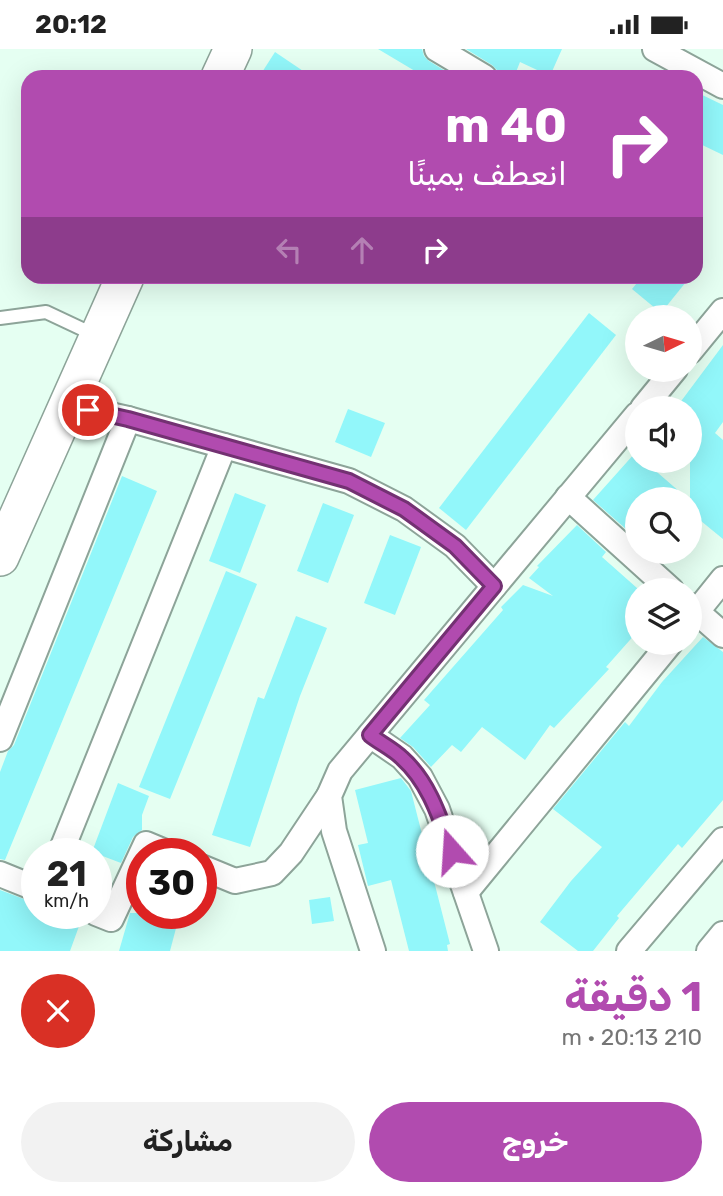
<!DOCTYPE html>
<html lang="ar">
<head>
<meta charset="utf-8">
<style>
  body { margin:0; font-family:Rubik,"Noto Naskh Arabic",sans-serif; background:#f2f2f2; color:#222; direction:rtl; height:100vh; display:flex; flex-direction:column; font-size:26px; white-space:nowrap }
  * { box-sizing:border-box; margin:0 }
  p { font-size:23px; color:#767676 }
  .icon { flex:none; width:38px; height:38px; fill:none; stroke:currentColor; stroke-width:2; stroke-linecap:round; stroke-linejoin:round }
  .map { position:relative; height:902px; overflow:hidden; direction:ltr }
  .details { display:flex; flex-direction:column; background:#fff; flex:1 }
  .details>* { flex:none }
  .hud { position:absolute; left:21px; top:21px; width:682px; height:214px; border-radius:21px; box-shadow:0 7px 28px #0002; direction:rtl; background:#b14baf; color:#fff; overflow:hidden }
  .needle { width:46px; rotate:85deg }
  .buttons { position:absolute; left:625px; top:256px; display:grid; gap:14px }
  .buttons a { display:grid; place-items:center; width:77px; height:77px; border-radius:50%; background:#fff; box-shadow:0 7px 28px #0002; font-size:35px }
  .speed { position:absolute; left:21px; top:789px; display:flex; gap:14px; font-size:35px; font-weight:700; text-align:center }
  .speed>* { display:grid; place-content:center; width:91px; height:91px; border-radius:50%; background:#fff; box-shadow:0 7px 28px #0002; line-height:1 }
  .speed small { font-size:18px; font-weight:400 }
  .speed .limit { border:10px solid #d22; background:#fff; color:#111 }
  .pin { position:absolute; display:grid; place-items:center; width:60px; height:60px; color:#fff; margin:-30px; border:4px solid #fff; border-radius:50%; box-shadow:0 2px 7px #0007 }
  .me { position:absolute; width:77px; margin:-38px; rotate:341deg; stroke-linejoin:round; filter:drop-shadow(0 0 5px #0008) }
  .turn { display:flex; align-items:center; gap:24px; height:147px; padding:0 21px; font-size:32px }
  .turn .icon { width:91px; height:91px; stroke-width:2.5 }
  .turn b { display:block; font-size:49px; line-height:60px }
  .lanes { display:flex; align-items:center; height:66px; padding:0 21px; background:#0003; justify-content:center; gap:35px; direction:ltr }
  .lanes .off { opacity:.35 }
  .round { display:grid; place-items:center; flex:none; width:74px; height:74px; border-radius:37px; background:#f2f2f2 }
  .headline { display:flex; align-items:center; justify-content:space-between; height:119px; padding:0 21px }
  h1 { font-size:42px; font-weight:700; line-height:52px; color:#b14baf }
  .action { display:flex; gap:14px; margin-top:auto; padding:14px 21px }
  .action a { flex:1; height:80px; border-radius:42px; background:#b14baf; color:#fff; font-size:28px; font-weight:700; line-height:80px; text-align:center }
  .action a+a { background:#f2f2f2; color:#222 }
  .status { display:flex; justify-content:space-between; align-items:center; height:49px; padding:0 35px; background:#fff; direction:ltr }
  .status svg { height:19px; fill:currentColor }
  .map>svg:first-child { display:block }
  .building { fill:#92f7fa }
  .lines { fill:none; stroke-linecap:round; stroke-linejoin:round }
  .lane-casing { stroke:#8da499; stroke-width:16 }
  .street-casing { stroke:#8da499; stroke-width:28 }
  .primary-casing { stroke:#8da499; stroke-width:40 }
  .lane { stroke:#fff; stroke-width:12 }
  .street { stroke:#fff; stroke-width:24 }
  .primary { stroke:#fff; stroke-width:37 }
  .route-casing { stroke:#733172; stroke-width:18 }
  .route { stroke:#b14baf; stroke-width:12 }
</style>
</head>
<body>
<div class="status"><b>20:12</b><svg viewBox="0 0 49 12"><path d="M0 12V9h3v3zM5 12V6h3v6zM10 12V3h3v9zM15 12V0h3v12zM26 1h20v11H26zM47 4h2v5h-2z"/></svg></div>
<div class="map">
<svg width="723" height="902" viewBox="0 0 723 902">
  <rect width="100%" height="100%" fill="#e5fff2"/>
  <!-- building -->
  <g class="building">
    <polygon points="378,0 422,0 424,7 429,12 455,28 425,28"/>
    <polygon points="466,0 562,0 550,27 520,13 514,28 499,28 497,21 492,16"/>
    <polygon points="275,3 312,28 259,28"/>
    <polygon points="696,43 723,56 723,106 696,93"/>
    <polygon points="642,228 690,228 661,264 632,240"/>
    <polygon points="589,264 616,286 466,481 439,459"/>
    <polygon points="723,296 723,373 715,384 723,391 723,490 690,463 690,359 676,359"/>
    <polygon points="348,360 385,374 371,408 335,393"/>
    <polygon points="635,404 637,411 643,411 688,450 637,450 637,468 626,480 593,451"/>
    <polygon points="122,427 157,442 5,811 0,810 0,723 8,702 14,696"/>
    <polygon points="235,444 266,456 240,524 209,512"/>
    <polygon points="323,454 354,466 328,534 297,522"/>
    <polygon points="577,476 606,503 602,508 637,539 637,583 606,618 609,620 554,679 550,676 525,711 482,678 461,703 452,696 431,718 413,698 400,689 430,656 424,651 503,561 501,558 523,536 553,547 529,529 539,518 537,517"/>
    <polygon points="390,486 421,498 395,566 364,554"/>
    <polygon points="226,522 257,535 170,750 139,738"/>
    <polygon points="296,567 327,579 300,647 250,798 212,786 258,648 264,650"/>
    <polygon points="703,588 723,603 723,751 682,799 678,795 617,867 619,869 593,902 578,902 540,873 571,832 602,798 553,760 625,673 629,677 662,633"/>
    <polygon points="401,729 411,742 450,895 447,896 448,902 409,902 391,831 368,837 358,796 368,794 355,741"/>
    <polygon points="118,734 149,747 142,766 142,781 133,788 121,814 92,803"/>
    <polygon points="0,841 37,855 37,864 81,864 82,869 70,902 0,902"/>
    <polygon points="330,848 334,872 312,875 309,851"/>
    <polygon points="130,864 180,864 170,902 119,902"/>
  </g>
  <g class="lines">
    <!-- lane casing -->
    <g class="lane-casing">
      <polyline id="lane" points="0,269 46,263 97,287"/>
    </g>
    <!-- street casing -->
    <g class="street-casing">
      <g id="street">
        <polyline points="437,0 484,28"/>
        <polyline points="655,0 723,37"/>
        <polyline points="690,302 723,262"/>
        <polyline points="69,357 128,370 349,432 404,460 455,497 494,537"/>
        <polyline points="643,359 675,320"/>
        <polyline points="568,448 671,541"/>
        <polyline points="690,557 723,586"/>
        <polyline points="690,571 723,530"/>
        <polyline points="370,686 402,708 420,728 437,760 486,902"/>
        <polyline points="0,690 128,370"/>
        <polyline points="60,805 224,397"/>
        <polyline points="201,818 235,832 272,824 291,804 329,747"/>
        <polyline points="0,825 37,840"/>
        <polyline points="466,843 671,593"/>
        <polyline points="96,864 111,870 146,795 170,805"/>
        <polyline points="373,902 334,782 329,747 340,722 637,366"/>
        <polyline points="629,902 723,791"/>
        <polyline points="709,902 723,885"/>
      </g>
    </g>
    <!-- primary casing -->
    <g class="primary-casing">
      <g id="primary">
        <polyline points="220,28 233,0"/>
        <polyline points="0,508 125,228"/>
      </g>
    </g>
    <!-- lane -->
    <use href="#lane" class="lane"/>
    <!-- street -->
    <use href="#street" class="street"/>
    <!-- primary -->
    <use href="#primary" class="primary"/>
  </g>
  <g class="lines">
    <!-- route casing -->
    <g class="route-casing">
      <path id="route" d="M88 361 128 370 349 432 404 460 455 497 494 537 370 686C380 694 393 700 402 709 429 733 440 769 452 802"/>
    </g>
    <!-- route -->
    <use href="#route" class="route"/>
  </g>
</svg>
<div class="buttons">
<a><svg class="needle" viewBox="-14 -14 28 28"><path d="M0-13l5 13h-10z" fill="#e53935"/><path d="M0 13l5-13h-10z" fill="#767676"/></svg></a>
<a><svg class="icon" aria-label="sound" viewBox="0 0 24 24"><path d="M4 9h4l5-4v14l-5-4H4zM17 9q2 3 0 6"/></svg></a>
<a><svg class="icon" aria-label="search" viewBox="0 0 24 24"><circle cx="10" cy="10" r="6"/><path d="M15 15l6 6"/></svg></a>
<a><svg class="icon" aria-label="layers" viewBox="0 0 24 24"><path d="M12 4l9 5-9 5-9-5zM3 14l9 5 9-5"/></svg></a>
</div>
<div class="speed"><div>21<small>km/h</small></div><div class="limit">30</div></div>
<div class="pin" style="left:88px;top:361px;background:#d93025"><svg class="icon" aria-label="arrive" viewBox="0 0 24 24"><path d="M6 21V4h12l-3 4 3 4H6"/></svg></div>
<svg class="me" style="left:452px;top:802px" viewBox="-20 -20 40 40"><circle r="19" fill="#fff"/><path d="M0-13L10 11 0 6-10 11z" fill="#b14baf"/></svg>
<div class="hud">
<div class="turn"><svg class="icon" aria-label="right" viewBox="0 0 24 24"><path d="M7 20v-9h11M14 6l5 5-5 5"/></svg><div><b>40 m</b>انعطف يمينًا</div></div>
<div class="lanes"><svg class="icon off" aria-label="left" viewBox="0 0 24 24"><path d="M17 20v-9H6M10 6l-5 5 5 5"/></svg><svg class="icon off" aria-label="ahead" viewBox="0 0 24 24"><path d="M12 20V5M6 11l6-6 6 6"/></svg><svg class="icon" aria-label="right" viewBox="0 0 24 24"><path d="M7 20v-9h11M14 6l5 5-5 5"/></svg></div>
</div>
</div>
<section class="details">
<div class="headline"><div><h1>1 دقيقة</h1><p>210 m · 20:13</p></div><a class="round" style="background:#d93025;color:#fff"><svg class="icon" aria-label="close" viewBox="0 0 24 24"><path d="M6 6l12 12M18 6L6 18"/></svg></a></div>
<div class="action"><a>خروج</a><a>مشاركة</a></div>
</section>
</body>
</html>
